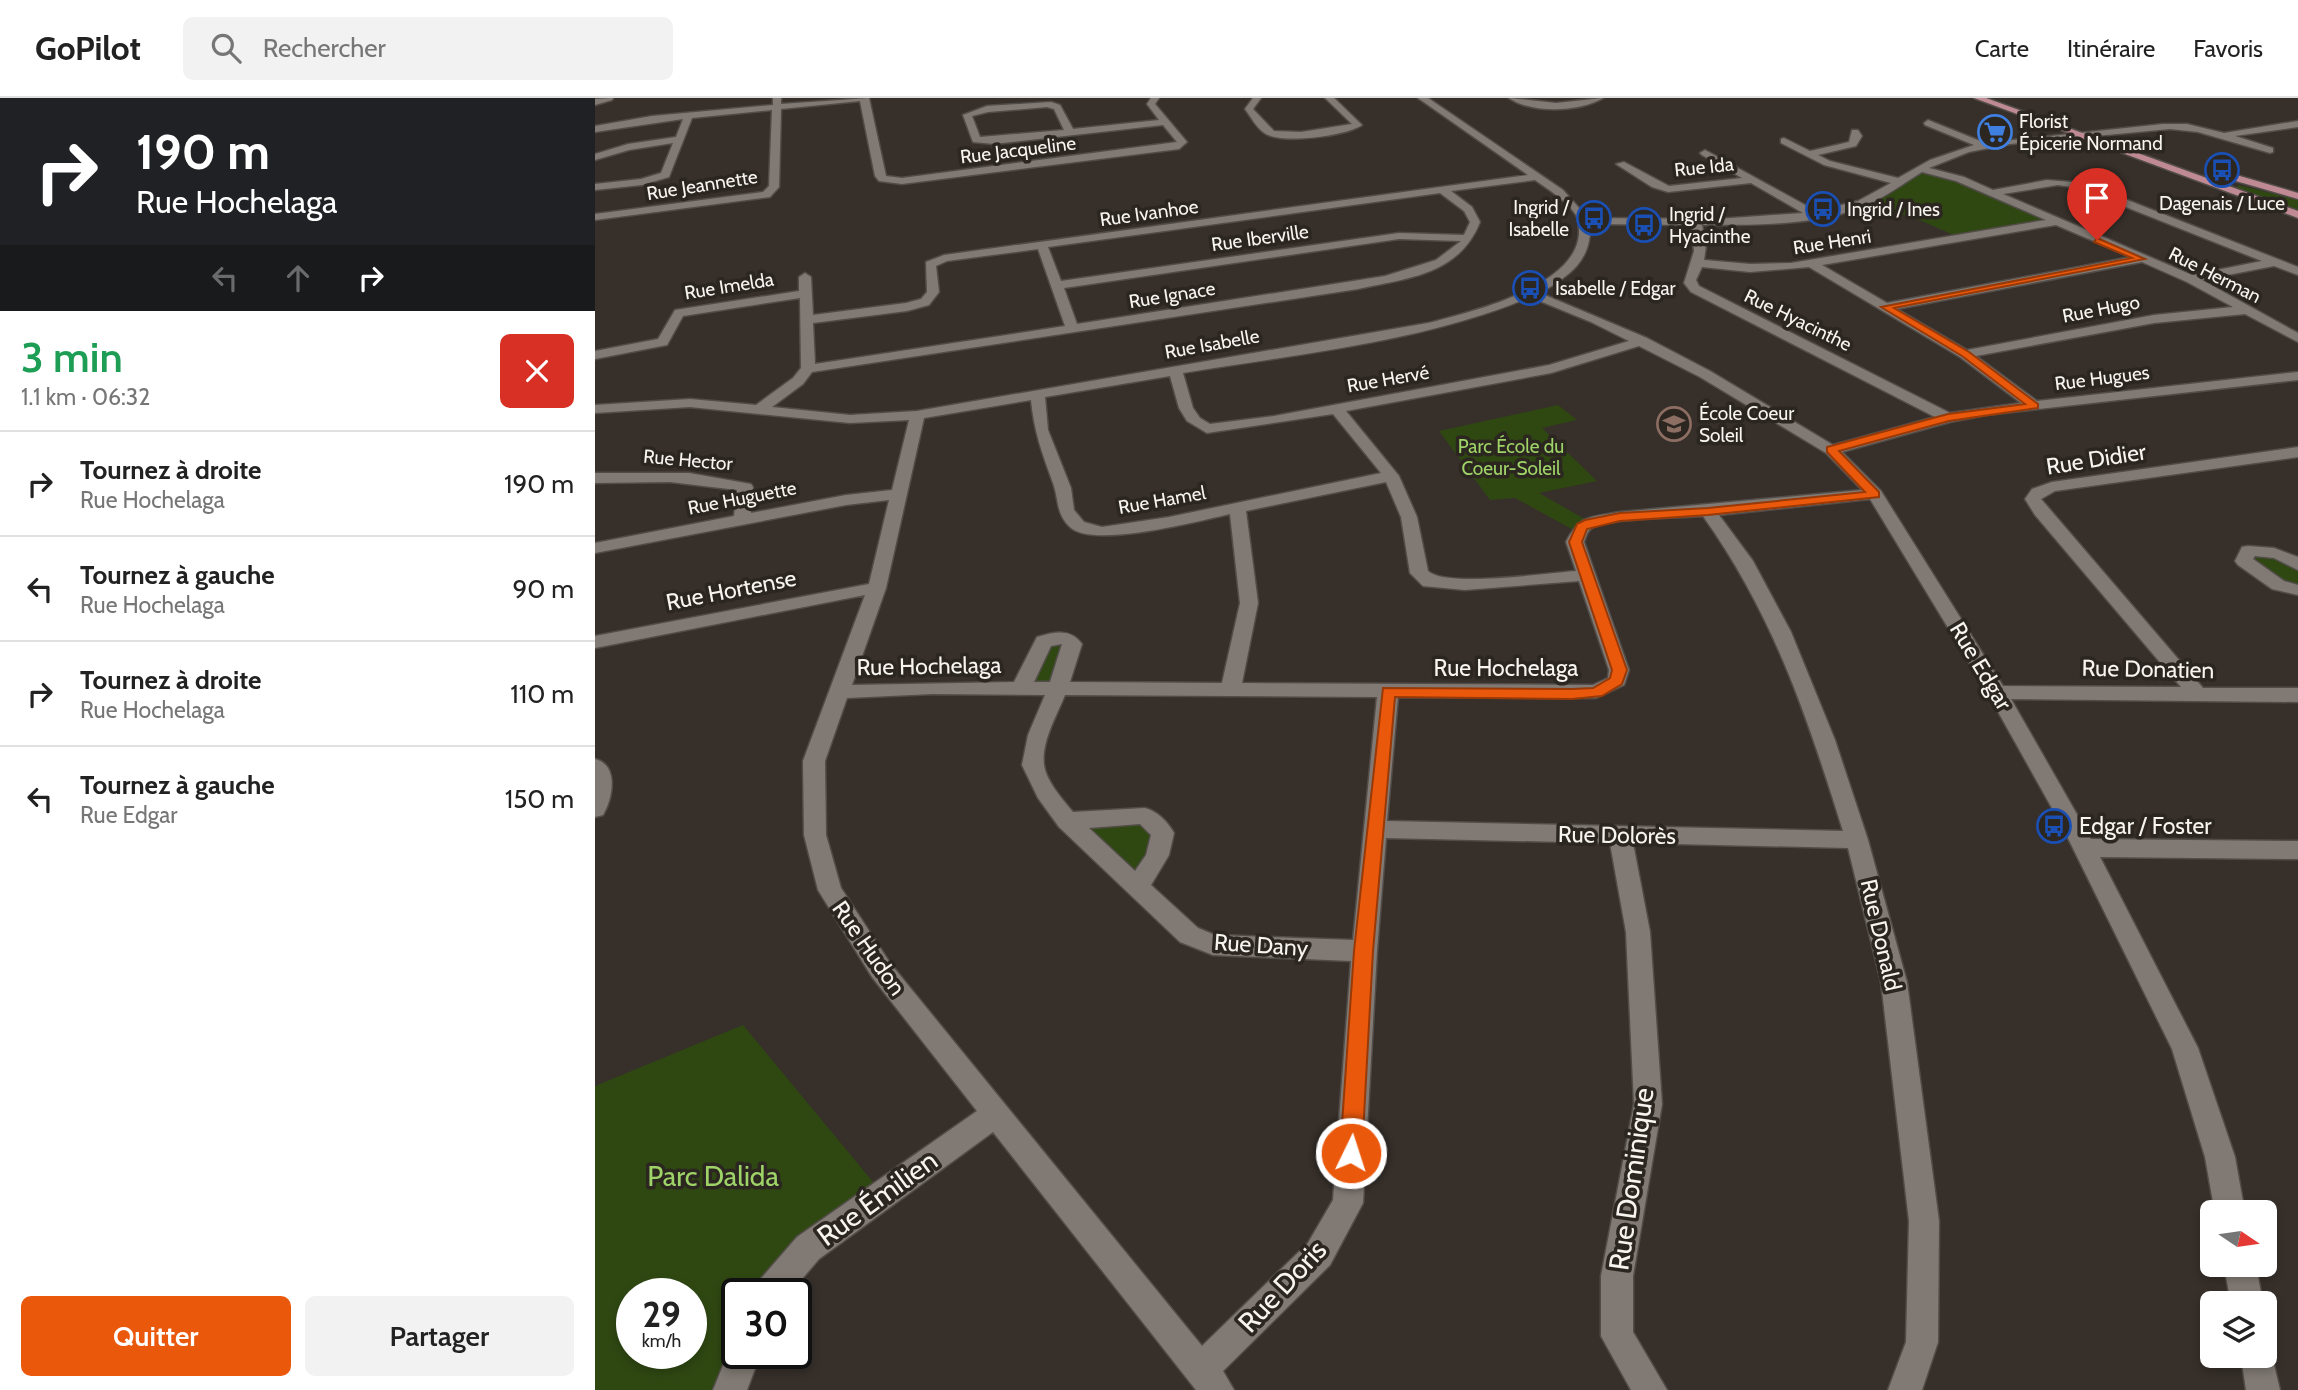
<!DOCTYPE html>
<html lang="fr">
<head>
<meta charset="utf-8">
<style>
  body { margin:0; font-family:Cabin,sans-serif; background:#f2f2f2; color:#222; height:100vh; display:flex; flex-direction:column; font-size:26px; white-space:nowrap }
  * { box-sizing:border-box; margin:0 }
  p { font-size:23px; color:#767676 }
  .icon { flex:none; width:38px; height:38px; fill:none; stroke:currentColor; stroke-width:2; stroke-linecap:round; stroke-linejoin:round }
  .map { position:relative; flex:1; overflow:hidden }
  .sheet { display:flex; flex-direction:column; background:#fff; width:595px }
  .sheet>* { flex:none }
  .guide { background:#202124; color:#fff; overflow:hidden }
  .needle { width:46px; rotate:103deg }
  .buttons { position:absolute; left:1605px; top:1102px; display:grid; gap:14px }
  .buttons a { display:grid; place-items:center; width:77px; height:77px; border-radius:10px; background:#fff; box-shadow:0 4px 10px #0003; font-size:35px }
  .speed { position:absolute; left:21px; top:1180px; display:flex; gap:14px; font-size:35px; font-weight:700; text-align:center }
  .speed>* { display:grid; place-content:center; width:91px; height:91px; border-radius:50%; background:#fff; box-shadow:0 4px 10px #0003; line-height:1 }
  .speed small { font-size:18px; font-weight:400 }
  .speed .limit { border:4px solid #111; border-radius:10px; background:#fff; color:#111 }
  .pin { position:absolute; display:grid; place-items:center; width:60px; height:60px; color:#fff; margin:-72px -30px; border-radius:50% 50% 50% 0; rotate:-45deg; box-shadow:0 0 7px #0007 }
  .pin .icon { rotate:45deg }
  .me { position:absolute; width:77px; margin:-38px; rotate:4deg; stroke-linejoin:round; filter:drop-shadow(0 0 5px #0008) }
  .turn { display:flex; align-items:center; gap:24px; height:147px; padding:0 21px; font-size:32px }
  .turn .icon { width:91px; height:91px; stroke-width:2.5 }
  .turn b { display:block; font-size:49px; line-height:60px }
  .lanes { display:flex; align-items:center; height:66px; padding:0 21px; background:#0003; justify-content:center; gap:35px; direction:ltr }
  .lanes .off { opacity:.35 }
  .round { display:grid; place-items:center; flex:none; width:74px; height:74px; border-radius:10px; background:#f2f2f2 }
  .overview { display:flex; align-items:center; justify-content:space-between; height:119px; padding:0 21px }
  h1 { font-size:42px; font-weight:600; line-height:52px; color:#1e9e55 }
  .cta { display:flex; gap:14px; margin-top:auto; padding:14px 21px }
  .cta a { flex:1; height:80px; border-radius:10px; background:#ea580c; color:#fff; font-size:28px; font-weight:600; line-height:80px; text-align:center }
  .cta a+a { background:#f2f2f2; color:#222 }
  ul { padding:0; list-style:none }
  li { display:flex; align-items:center; gap:21px; height:105px; padding:0 21px; border-top:2px solid #e0e0e0 }
  li div { flex:1 }
  li b { display:block; font-size:26px }
  li em { font-style:normal }
  header { display:flex; align-items:center; gap:42px; box-sizing:border-box; height:98px; padding:0 35px; background:#fff; border-bottom:2px solid #e0e0e0 }
  header strong { font-size:33px }
  nav { display:flex; gap:38px; margin-inline-start:auto; font-size:24px }
  .search { width:490px; height:63px; background:#f2f2f2; display:flex; align-items:center; gap:18px; box-sizing:border-box; padding:0 24px; border-radius:10px; color:#767676; font-size:26px }
  main { display:flex; flex:1; min-height:0 }
  .map>svg:first-child { display:block }
  .green { fill:#2f4812; fill-rule:evenodd }
  .lines { fill:none; stroke-linecap:round; stroke-linejoin:round }
  .minor-casing { stroke:#524c48; stroke-width:3 }
  .major-casing { stroke:#524c48; stroke-width:3 }
  .minor { fill:#817a74; fill-rule:evenodd }
  .major { fill:#bf8a94; fill-rule:evenodd }
  .route { fill:#ea580c; stroke:#983908; stroke-width:2 }
  .labels { text-anchor:middle; dominant-baseline:central; stroke-width:7; stroke-linejoin:round; paint-order:stroke }
  .far-poi-label { font-size:19px; fill:#f8f4f0; stroke:#2c2621; text-anchor:start }
  .far-street-label { font-size:19px; fill:#f8f4f0; stroke:#2c2621 }
  .far-park-label { font-size:19px; fill:#9ed367; stroke:#2c2621 }
  .street-label { font-size:23px; fill:#f8f4f0; stroke:#2c2621 }
  .poi-label { font-size:23px; fill:#f8f4f0; stroke:#2c2621; text-anchor:start }
  .near-park-label { font-size:28px; fill:#9ed367; stroke:#2c2621 }
  .near-street-label { font-size:28px; fill:#f8f4f0; stroke:#2c2621 }
</style>
</head>
<body>
<header>
<strong>GoPilot</strong>
<div class="search"><svg class="icon" aria-label="search" viewBox="0 0 24 24"><circle cx="10" cy="10" r="6"/><path d="M15 15l6 6"/></svg>Rechercher</div>
<nav><a>Carte</a><a>Itinéraire</a><a>Favoris</a></nav>
</header>
<main>
<section class="sheet">
<div class="guide">
<div class="turn"><svg class="icon" aria-label="right" viewBox="0 0 24 24"><path d="M7 20v-9h11M14 6l5 5-5 5"/></svg><div><b>190 m</b>Rue Hochelaga</div></div>
<div class="lanes"><svg class="icon off" aria-label="left" viewBox="0 0 24 24"><path d="M17 20v-9H6M10 6l-5 5 5 5"/></svg><svg class="icon off" aria-label="ahead" viewBox="0 0 24 24"><path d="M12 20V5M6 11l6-6 6 6"/></svg><svg class="icon" aria-label="right" viewBox="0 0 24 24"><path d="M7 20v-9h11M14 6l5 5-5 5"/></svg></div>
</div>
<div class="overview"><div><h1>3 min</h1><p>1.1 km · 06:32</p></div><a class="round" style="background:#d93025;color:#fff"><svg class="icon" aria-label="close" viewBox="0 0 24 24"><path d="M6 6l12 12M18 6L6 18"/></svg></a></div>
<ul>
<li><svg class="icon" aria-label="right" viewBox="0 0 24 24"><path d="M7 20v-9h11M14 6l5 5-5 5"/></svg><div><b>Tournez à droite</b><p>Rue Hochelaga</p></div><em>190 m</em></li>
<li><svg class="icon" aria-label="left" viewBox="0 0 24 24"><path d="M17 20v-9H6M10 6l-5 5 5 5"/></svg><div><b>Tournez à gauche</b><p>Rue Hochelaga</p></div><em>90 m</em></li>
<li><svg class="icon" aria-label="right" viewBox="0 0 24 24"><path d="M7 20v-9h11M14 6l5 5-5 5"/></svg><div><b>Tournez à droite</b><p>Rue Hochelaga</p></div><em>110 m</em></li>
<li><svg class="icon" aria-label="left" viewBox="0 0 24 24"><path d="M17 20v-9H6M10 6l-5 5 5 5"/></svg><div><b>Tournez à gauche</b><p>Rue Edgar</p></div><em>150 m</em></li>
</ul>
<div class="cta"><a>Quitter</a><a>Partager</a></div>
</section>
<div class="map">
<svg width="1703" height="1292" viewBox="0 0 1703 1292">
  <rect width="100%" height="100%" fill="#362f2a"/>
  <!-- green -->
  <g class="green">
    <polygon points="1325,70 1348,75 1454,121 1447,127 1365,140 1327,123 1271,105"/>
    <polygon points="1643,87 1703,102 1703,112 1642,90"/>
    <polygon points="963,307 982,322 947,330 1002,383 944,395 995,424 984,435 920,400 895,402 844,333"/>
    <polygon points="1678,452 1703,467 1703,492 1649,463 1653,453"/>
    <polygon points="471,540 463,590 426,591 449,543"/>
    <polygon points="550,718 568,735 542,787 472,723"/>
    <path d="M148 927 288 1096 213 1150 173 1195H142V1255H147L133 1292H0V988ZM37 1195H96V1255H37Z"/>
  </g>
  <g class="lines">
    <!-- minor casing -->
    <g class="minor-casing">
      <g id="minor">
        <polygon points="18,0 17,2 0,7 0,1"/>
        <path d="M178 0H186V6L274 0 291 78 307 80 582 44 568 27 399 46 378 44 368 17 392 8 456 4 465 7 478 31 564 22 552 6 556 0H564L560 6 592 44 584 51 307 86 284 83 280 78 265 3 186 11 184 89 175 99 0 122V116L168 94 174 88 177 12 97 20 74 79 47 87 0 92V86L46 81 66 75 78 45 34 52 0 62V56L33 46 81 39 88 21 0 34V28L57 18 178 7ZM452 9 459 11 469 32 385 39 377 18 393 14Z"/>
        <path d="M658 0H666L658 11 679 33 706 34 757 26 730 0H739L767 27C751 38 689 46 671 36 662 31 656 19 650 11Z"/>
        <path d="M823 0H833L968 92 993 120 1122 121 1208 115 1156 85 1073 94 1057 89 1021 66 1029 64 1074 88 1147 80 1107 57 1105 55 1110 52 1221 113 1263 103 1296 85 1229 67 1186 45V41L1189 40 1215 53 1254 44 1257 32H1263L1267 38 1261 48 1223 57 1235 63 1303 80 1335 62 1379 47 1330 27 1329 25 1333 22 1390 45 1568 26H1592L1629 35 1703 23V29L1640 38 1678 50V54L1675 55 1603 34 1575 31 1415 46 1374 54 1334 70 1369 79 1398 92 1452 82 1489 85 1703 169V177L1679 168 1607 182 1703 235V244L1650 216 1559 225 1381 258 1442 303 1703 274V282L1391 317 1355 324 1247 354 1286 393 1408 588 1586 589 1440 417 1430 401 1437 391 1457 384 1703 349V359L1460 393 1446 401 1608 590H1703V604L1416 601 1496 741 1703 743V761L1505 759 1603 950 1640 1059 1650 1115H1620L1610 1059 1577 951 1467 728 1392 594 1275 401 1124 417 1158 463 1196 534 1240 642 1273 742 1312 884 1344 1123 1343 1244 1327 1292H1293L1311 1244 1314 1123 1286 884 1253 750 1038 745 1055 834 1067 1006 1038 1178V1234L1072 1292H1036L1006 1238V1178L1039 1006 1031 834 1015 745 791 740 782 853 768 1105 735 1167 628 1273 639 1292H601L398 1034 224 1161 195 1195H158L163 1184 202 1139 382 1013 277 879 223 792 209 737 208 663 270 497 0 550V538L274 486 294 402 251 407 0 455V445L139 418 142 392 75 384 0 385V375H94L156 386 158 389 156 415 251 397 297 392 314 322 255 325 95 309 0 315V307L95 301 161 307 198 280 206 270 205 200 88 218 72 247 0 261V253L63 241 80 212 204 193V179L210 175 216 179 218 217 311 205 326 201 332 194 331 164 349 157 933 77ZM1327 74 1361 83 1451 122 1196 165 1155 166 1109 162 1111 148 1107 127C1160 127 1223 128 1272 107 1292 98 1309 85 1327 74ZM940 82C954 92 971 102 981 117 984 122 984 127 984 132 986 188 876 214 833 225L322 313 255 317 177 309 208 286 217 274 763 191C813 180 864 177 885 124L877 109 856 93ZM1463 87 1483 90 1667 163 1597 177 1408 96ZM845 95 869 113 875 124 869 137 804 135 466 183 453 149ZM995 126 1096 127 1099 153 1089 185 1096 194 1340 319 1238 347 1115 273 1052 240 945 195C974 178 997 163 995 126ZM1461 127 1536 159 1292 205 1227 167ZM804 141 866 143 841 162 790 178 482 226 469 190ZM443 151 470 228 220 266 218 225 312 213 334 207 344 194 341 168 352 163ZM1547 164 1592 184 1638 209 1559 217 1372 252 1302 211ZM1107 169 1155 174 1214 169 1365 259 1426 305 1355 315 1104 188 1101 182ZM935 199 996 224 1034 243 954 267 679 318 615 326 605 320 598 310 588 275C701 256 830 244 935 199ZM1044 248 1105 279 1231 355 1267 392 1025 414C997 419 985 416 971 444L981 473C952 475 851 490 833 473L822 419 804 378 751 313 956 275ZM575 278 584 310 592 323 612 335 738 316 786 375 574 419 507 429 489 424 479 412 476 390 453 332 450 299ZM436 302C439 333 447 355 458 385 464 402 461 416 475 429 497 451 604 423 635 416L645 505 627 585 475 584 487 546C475 530 460 534 442 539L419 584 257 587 291 490 329 320ZM791 384 806 419 815 475 828 488 870 492 984 483 1014 572 1013 580 998 587 647 585 663 505 651 413ZM1108 418C1179 518 1212 618 1248 733L792 723 803 599 1001 600 1029 587 1034 572 989 444C991 439 992 433 997 430 1012 420 1086 420 1108 418ZM467 546 455 584H439L456 548ZM337 596 450 597 433 637 427 667 443 700 464 729 585 844 618 857 756 863 738 1102 713 1145 607 1248 295 865 246 790 231 737 230 663 252 600ZM470 597 782 599 758 842 620 837 603 830 556 787 574 757 579 735C573 724 562 713 550 710L478 714C468 702 451 683 449 667 446 644 462 617 470 597ZM545 726 556 737 551 757 540 773 494 730Z"/>
        <path d="M914 0 961 5 1008 0C985 14 937 16 914 0Z"/>
        <polygon points="1653,448 1679,450 1703,459 1703,472 1679,460 1660,458 1658,461 1689,483 1703,487 1703,497 1677,491 1643,467 1640,463 1647,449"/>
        <path d="M0 661C24 667 18 700 8 717L0 719Z"/>
        <polygon points="1629,1167 1661,1167 1668,1206 1636,1206"/>
        <polygon points="142,1242 142,1255 166,1255 152,1292 118,1292 138,1243"/>
        <polygon points="1670,1245 1674,1246 1685,1292 1651,1292 1646,1258 1670,1258"/>
      </g>
    </g>
    <!-- major casing -->
    <g class="major-casing">
      <g id="major">
        <polygon points="1379,0 1391,0 1703,113 1703,120"/>
        <polygon points="1631,74 1703,95 1703,101 1627,79 1626,77"/>
      </g>
    </g>
    <!-- minor -->
    <use href="#minor" class="minor"/>
    <!-- major -->
    <use href="#major" class="major"/>
  </g>
  <!-- route -->
  <polygon class="route" points="1502,140 1550,161 1299,210 1374,254 1443,306 1443,310 1354,323 1244,353 1284,394 1284,399 1113,417 1025,423 992,431 987,444 1032,572 1027,586 1007,598 977,601 800,599 778,853 767,1055 764,1062 756,1065 748,1062 745,1055 759,853 788,590 977,591 998,590 1015,580 1017,572 974,444 982,426 990,422 1025,415 1113,410 1270,394 1232,354 1232,349 1353,316 1430,306 1367,258 1286,209 1537,160 1499,144"/>
  <!-- icons -->
  <defs>
    <g id="supermarket-ring" transform="scale(1.75)"><circle r="9.5" fill="#2c2621" stroke="#3f7fe0" stroke-width="1.5"/><path d="M-6-5.5h2.5l.6 2H6L4.5 2H-2.5L-4.4-4H-6ZM-1.5 3.2a1.3 1.3 0 1 0 .1 0ZM3 3.2a1.3 1.3 0 1 0 .1 0Z" fill="#3f7fe0"/></g>
    <g id="bus-ring" transform="scale(1.75)"><circle r="9.5" fill="#2c2621" stroke="#1a4fb4" stroke-width="1.5"/><path d="M-5-6H5V4H4V6H2V4H-2V6H-4V4H-5ZM-3.5-4V0h7V-4ZM-3.5 1.2v1.5H-2V1.2ZM2 1.2v1.5H3.5V1.2Z" fill="#1a4fb4"/></g>
    <g id="school-ring" transform="scale(1.75)"><circle r="9.5" fill="#2c2621" stroke="#8d6e63" stroke-width="1.5"/><path d="M0-5L7-2L0 1L-7-2ZM-4 1L0 2.5L4 1V4Q0 6-4 4Z" fill="#8d6e63"/></g>
  </defs>
  <g fill-rule="evenodd">
    <use href="#supermarket-ring" x="1400" y="34"/>
    <use href="#bus-ring" x="1627" y="72"/>
    <use href="#bus-ring" x="1228" y="111"/>
    <use href="#bus-ring" x="999" y="120"/>
    <use href="#bus-ring" x="1049" y="127"/>
    <use href="#bus-ring" x="935" y="190"/>
    <use href="#school-ring" x="1079" y="326"/>
    <use href="#bus-ring" x="1459" y="728"/>
  </g>
  <g class="labels">
    <!-- far-poi labels -->
    <g class="far-poi-label">
      <text x="1424" y="23">Florist<tspan x="1424" dy="22">Épicerie Normand</tspan></text>
      <text x="1627" y="105" text-anchor="middle">Dagenais / Luce</text>
      <text x="974" y="109" text-anchor="end">Ingrid /<tspan x="974" dy="22">Isabelle</tspan></text>
      <text x="1252" y="111">Ingrid / Ines</text>
      <text x="1074" y="116">Ingrid /<tspan x="1074" dy="22">Hyacinthe</tspan></text>
      <text x="960" y="190">Isabelle / Edgar</text>
      <text x="1104" y="315">École Coeur<tspan x="1104" dy="22">Soleil</tspan></text>
    </g>
    <!-- far-street labels -->
    <g class="far-street-label">
      <text transform="translate(423 52) rotate(-7)">Rue Jacqueline</text>
      <text transform="translate(1109 69) rotate(-6)">Rue Ida</text>
      <text transform="translate(107 87) rotate(-9)">Rue Jeannette</text>
      <text transform="translate(554 115) rotate(-8)">Rue Ivanhoe</text>
      <text transform="translate(665 140) rotate(-8)">Rue Iberville</text>
      <text transform="translate(1237 144) rotate(-9)">Rue Henri</text>
      <text transform="translate(1620 177) rotate(27)">Rue Herman</text>
      <text transform="translate(134 188) rotate(-9)">Rue Imelda</text>
      <text transform="translate(577 197) rotate(-9)">Rue Ignace</text>
      <text transform="translate(1506 211) rotate(-11)">Rue Hugo</text>
      <text transform="translate(1203 222) rotate(26)">Rue Hyacinthe</text>
      <text transform="translate(617 246) rotate(-10)">Rue Isabelle</text>
      <text transform="translate(1507 280) rotate(-7)">Rue Hugues</text>
      <text transform="translate(793 281) rotate(-10)">Rue Hervé</text>
      <text transform="translate(93 362) rotate(5)">Rue Hector</text>
      <text transform="translate(147 400) rotate(-11)">Rue Huguette</text>
      <text transform="translate(567 402) rotate(-10)">Rue Hamel</text>
    </g>
    <!-- far-park labels -->
    <g class="far-park-label">
      <text x="916" y="348">Parc École du<tspan x="916" dy="22">Coeur-Soleil</tspan></text>
    </g>
    <!-- street labels -->
    <g class="street-label">
      <text transform="translate(1501 361) rotate(-9)">Rue Didier</text>
      <text transform="translate(136 492) rotate(-11)">Rue Hortense</text>
      <text transform="translate(334 568) rotate(-1)">Rue Hochelaga</text>
      <text transform="translate(1386 568) rotate(59)">Rue Edgar</text>
      <text x="911" y="570">Rue Hochelaga</text>
      <text transform="translate(1553 571) rotate(1)">Rue Donatien</text>
      <text transform="translate(1022 737) rotate(1)">Rue Dolorès</text>
      <text transform="translate(1286 837) rotate(77)">Rue Donald</text>
      <text transform="translate(666 847) rotate(4)">Rue Dany</text>
      <text transform="translate(274 850) rotate(55)">Rue Hudon</text>
    </g>
    <!-- poi labels -->
    <g class="poi-label">
      <text x="1484" y="728">Edgar / Foster</text>
    </g>
    <!-- near-park labels -->
    <g class="near-park-label">
      <text x="118" y="1078">Parc Dalida</text>
    </g>
    <!-- near-street labels -->
    <g class="near-street-label">
      <text transform="translate(1036 1081) rotate(-82)">Rue Dominique</text>
      <text transform="translate(282 1100) rotate(-36)">Rue Émilien</text>
      <text transform="translate(687 1188) rotate(-47)">Rue Doris</text>
    </g>
  </g>
</svg>
<div class="buttons">
<a><svg class="needle" viewBox="-14 -14 28 28"><path d="M0-13l5 13h-10z" fill="#e53935"/><path d="M0 13l5-13h-10z" fill="#767676"/></svg></a>
<a><svg class="icon" aria-label="layers" viewBox="0 0 24 24"><path d="M12 4l9 5-9 5-9-5zM3 14l9 5 9-5"/></svg></a>
</div>
<div class="speed"><div>29<small>km/h</small></div><div class="limit">30</div></div>
<div class="pin" style="left:1502px;top:142px;background:#d93025"><svg class="icon" aria-label="arrive" viewBox="0 0 24 24"><path d="M6 21V4h12l-3 4 3 4H6"/></svg></div>
<svg class="me" style="left:756px;top:1055px" viewBox="-20 -20 40 40"><circle r="17" fill="#ea580c" stroke="#fff" stroke-width="3"/><path d="M0-11L8 9 0 5-8 9z" fill="#fff"/></svg>
</div>
</main>
</body>
</html>
